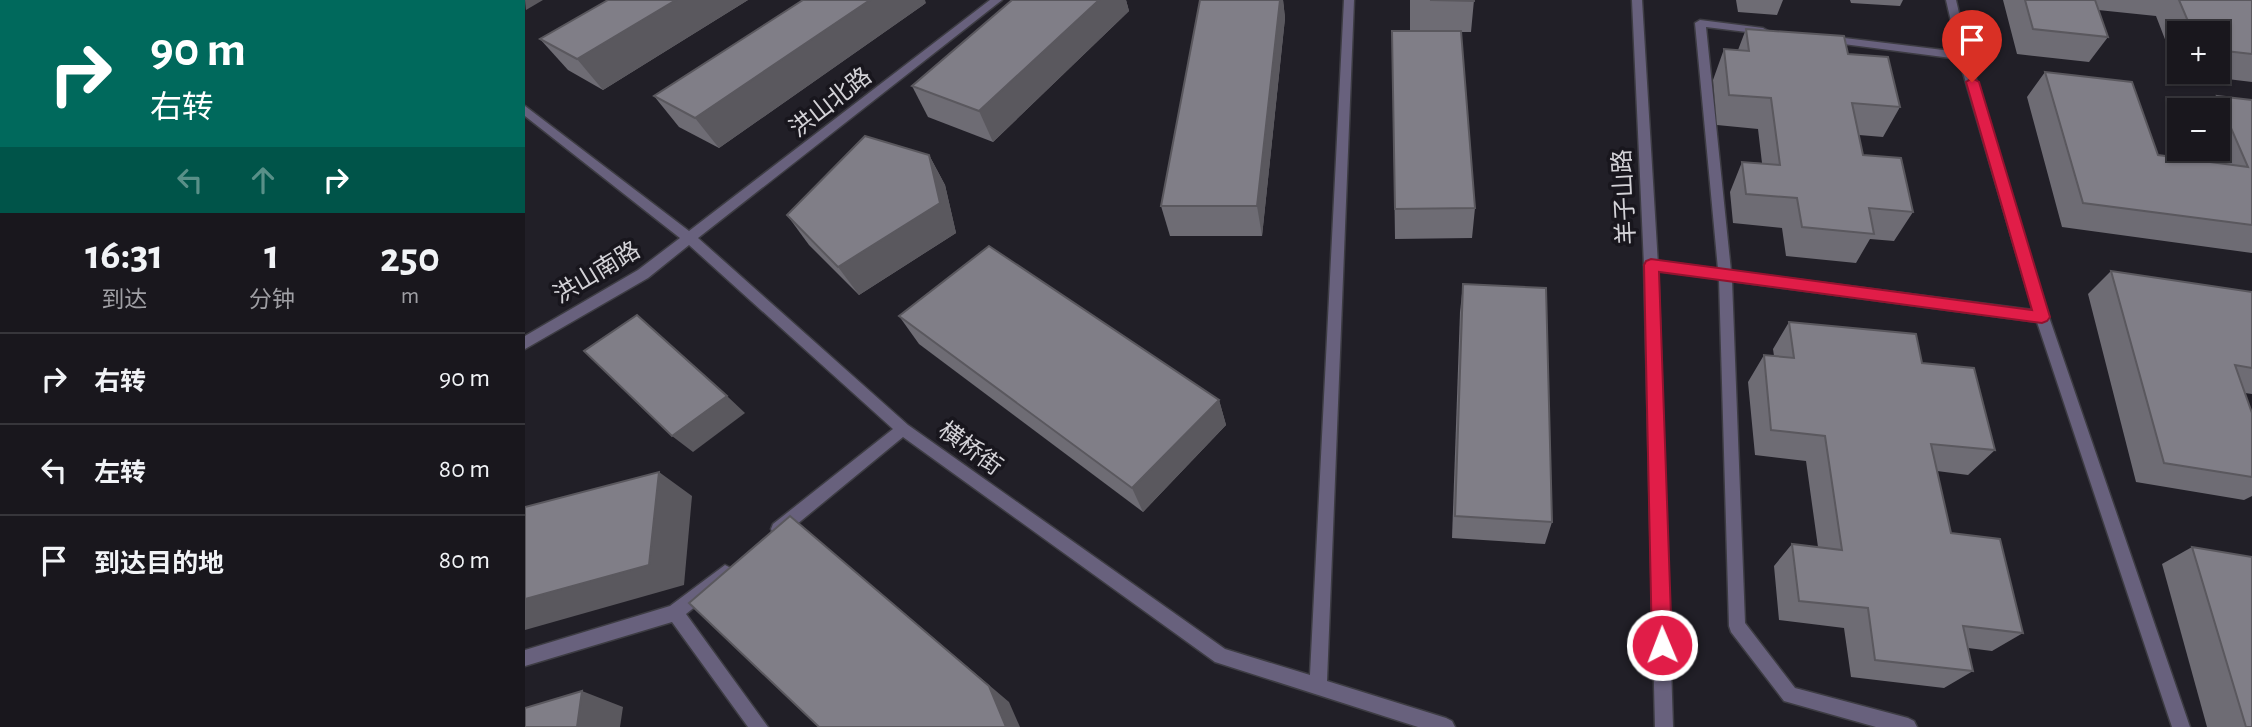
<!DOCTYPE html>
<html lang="zh">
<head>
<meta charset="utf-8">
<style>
  body { margin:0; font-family:"Alegreya Sans","Noto Sans SC",sans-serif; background:#222026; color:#f1f3f6; height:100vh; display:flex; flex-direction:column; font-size:26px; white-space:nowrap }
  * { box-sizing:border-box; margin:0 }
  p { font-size:23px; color:#9f9fa4 }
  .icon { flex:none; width:38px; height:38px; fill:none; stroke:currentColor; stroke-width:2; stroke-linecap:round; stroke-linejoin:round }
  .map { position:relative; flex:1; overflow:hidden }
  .side { display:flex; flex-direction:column; background:#19171d; width:525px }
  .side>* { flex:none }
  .guide { background:#00695c; color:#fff; overflow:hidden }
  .controls { position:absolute; left:1642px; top:21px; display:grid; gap:14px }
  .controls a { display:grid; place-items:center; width:63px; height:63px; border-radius:0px; background:#19171d; box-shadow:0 2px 5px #0004,0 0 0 2px #37363b; font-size:35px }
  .pin { position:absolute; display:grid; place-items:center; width:60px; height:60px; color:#fff; margin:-72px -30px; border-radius:50% 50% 50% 0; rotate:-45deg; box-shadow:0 0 7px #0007 }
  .pin .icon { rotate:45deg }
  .me { position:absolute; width:77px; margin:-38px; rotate:359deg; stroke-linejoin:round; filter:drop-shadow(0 0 5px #0008) }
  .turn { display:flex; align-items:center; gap:24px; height:147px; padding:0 35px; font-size:32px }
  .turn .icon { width:91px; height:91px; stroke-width:2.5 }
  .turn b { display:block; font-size:49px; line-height:60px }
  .lanes { display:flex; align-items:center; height:66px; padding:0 35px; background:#0003; justify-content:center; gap:35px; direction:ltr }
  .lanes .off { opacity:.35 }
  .eta { display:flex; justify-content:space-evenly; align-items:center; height:119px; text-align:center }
  .eta b { font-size:42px; font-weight:700; line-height:49px }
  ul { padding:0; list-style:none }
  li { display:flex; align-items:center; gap:21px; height:91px; padding:0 35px; border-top:2px solid #37363b }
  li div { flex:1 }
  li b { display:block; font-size:26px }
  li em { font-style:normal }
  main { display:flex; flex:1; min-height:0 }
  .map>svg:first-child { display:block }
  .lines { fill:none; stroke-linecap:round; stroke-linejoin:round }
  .lane-casing { stroke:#3d3c43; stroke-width:3 }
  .street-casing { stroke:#3d3c43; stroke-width:3 }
  .lane { fill:#68617d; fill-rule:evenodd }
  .street { fill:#68617d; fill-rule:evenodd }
  .wall { fill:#6e6c74; fill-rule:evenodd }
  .shaded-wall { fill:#5a585e }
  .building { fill:#807e87; stroke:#5a585e; stroke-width:2 }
  .route { fill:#e11d48; stroke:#92132f; stroke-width:2 }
  .labels { text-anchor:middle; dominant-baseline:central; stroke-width:7; stroke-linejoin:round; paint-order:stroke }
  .street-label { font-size:24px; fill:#d3d2d7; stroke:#18161d }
</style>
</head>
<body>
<main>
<section class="side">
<div class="guide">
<div class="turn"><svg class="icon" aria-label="right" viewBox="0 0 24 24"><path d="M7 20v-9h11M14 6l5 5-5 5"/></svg><div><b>90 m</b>右转</div></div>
<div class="lanes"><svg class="icon off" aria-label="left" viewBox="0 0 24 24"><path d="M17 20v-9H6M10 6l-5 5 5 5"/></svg><svg class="icon off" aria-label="ahead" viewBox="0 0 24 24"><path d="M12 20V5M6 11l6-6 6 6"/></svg><svg class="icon" aria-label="right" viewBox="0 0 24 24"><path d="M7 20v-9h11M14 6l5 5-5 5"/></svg></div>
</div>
<div class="eta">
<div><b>16:31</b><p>到达</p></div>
<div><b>1</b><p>分钟</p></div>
<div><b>250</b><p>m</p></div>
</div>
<ul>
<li><svg class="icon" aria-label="right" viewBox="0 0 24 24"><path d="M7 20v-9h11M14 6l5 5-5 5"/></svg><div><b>右转</b></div><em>90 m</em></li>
<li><svg class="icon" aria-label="left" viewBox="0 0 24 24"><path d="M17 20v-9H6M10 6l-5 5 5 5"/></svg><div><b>左转</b></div><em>80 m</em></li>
<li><svg class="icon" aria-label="arrive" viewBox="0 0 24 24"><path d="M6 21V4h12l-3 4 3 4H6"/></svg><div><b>到达目的地</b></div><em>80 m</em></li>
</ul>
</section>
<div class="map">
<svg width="1727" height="727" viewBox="0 0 1727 727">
  <rect width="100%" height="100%" fill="#211f27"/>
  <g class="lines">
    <!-- lane casing -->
    <g class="lane-casing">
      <polygon id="lane" points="1175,20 1238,28 1243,31 1238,34 1181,27 1206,271 1508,310 1434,59 1303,42 1298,39 1303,36 1443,53 1524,317 1665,727 1647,727 1512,322 1207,281 1220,623 1270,688 1383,718 1389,721 1392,727 1351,727 1259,701 1206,632 1204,626 1194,279 1126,270 1119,265 1126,260 1193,269 1170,23"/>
    </g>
    <!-- street casing -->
    <g class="street-casing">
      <g id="street">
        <polygon points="465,0 477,0 173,238 383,425 700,649 785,675 819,0 829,0 802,681 921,718 927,721 930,727 893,727 690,662 378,437 260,534 254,536 248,534 246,529 248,524 368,429 164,245 123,278 0,349 0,336 113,270 155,238 0,116 0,106 164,231"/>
        <polygon points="1107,0 1117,0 1133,265 1148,727 1130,727 1119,265"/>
        <polygon points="1421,0 1431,0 1444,56 1443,59 1435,59 1434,56"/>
        <polygon points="200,565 206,568 208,573 206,578 161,614 243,727 223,727 147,622 0,666 0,650 145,606"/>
      </g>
    </g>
    <!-- lane -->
    <use href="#lane" class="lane"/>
    <!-- street -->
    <use href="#street" class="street"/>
  </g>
  <!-- wall -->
  <g class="wall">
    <polygon points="83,0 223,0 78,90 43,70 15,39"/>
    <polygon points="487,0 601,0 604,11 468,142 403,117 387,86"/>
    <polygon points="675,0 758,0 760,18 737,236 645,236 636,206"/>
    <polygon points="885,0 949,0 946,32 936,32 950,208 947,238 870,239 867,31 885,31"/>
    <polygon points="1211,0 1258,0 1252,15 1213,12"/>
    <polygon points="1325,0 1378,0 1375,6 1326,3"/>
    <path d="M1478 0H1727V82L1653 73 1631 16 1573 10 1583 37 1564 62 1492 54ZM1654 33H1692V72H1654Z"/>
    <polygon points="401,3 194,148 154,127 129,96"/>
    <polygon points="1221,29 1323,54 1375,107 1358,137 1334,135 1338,155 1388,212 1369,241 1345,239 1331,263 1261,256 1257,228 1208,223 1205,192 1217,162 1237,163 1233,129 1192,125 1188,80 1199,49 1213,50"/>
    <polygon points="1520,72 1633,155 1687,162 1681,149 1692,149 1692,110 1679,110 1692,96 1727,100 1727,253 1537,227 1502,97"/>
    <polygon points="404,155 420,185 431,233 334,295 284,245 262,215"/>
    <polygon points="1586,271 1727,292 1727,394 1720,393 1727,413 1727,496 1719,500 1611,482 1563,294"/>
    <polygon points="938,284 1027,522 1020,544 927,538 935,312"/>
    <polygon points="374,316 694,400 701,425 618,512 394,344"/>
    <polygon points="1264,322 1397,363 1470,450 1443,475 1412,471 1426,533 1498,633 1467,651 1443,648 1448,671 1419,688 1326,677 1319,628 1254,620 1249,566 1267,544 1293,547 1281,461 1230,455 1223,382 1239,355 1249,356 1248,349"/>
    <polygon points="1667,547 1727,727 1682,727 1637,564"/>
  </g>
  <!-- shaded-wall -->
  <g class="shaded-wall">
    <polygon points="0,0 18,0 1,10"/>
    <polygon points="151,0 223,0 78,90 52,59"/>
    <polygon points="345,0 400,0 401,3 194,148 170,118"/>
    <polygon points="574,0 601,0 604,11 468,142 454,111"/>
    <polygon points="755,0 758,0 760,18 737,236 732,206"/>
    <polygon points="404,155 420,185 431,233 334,295 313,267"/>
    <polygon points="202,396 220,413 168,452 147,436"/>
    <polygon points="694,400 701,425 618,512 607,488"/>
    <polygon points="134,472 167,496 159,585 0,630 0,599"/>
    <polygon points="265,516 484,702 495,727 481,727"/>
    <polygon points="57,691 98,707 95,727 52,727"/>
  </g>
  <!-- building -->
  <g class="building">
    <polygon points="83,0 151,0 52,59 15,39"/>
    <polygon points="278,0 345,0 170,118 129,96"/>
    <polygon points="487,0 574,0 454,111 387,86"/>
    <polygon points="675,0 755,0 732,206 636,206"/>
    <polygon points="905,0 949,0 949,1"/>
    <polygon points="1500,0 1570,0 1583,37 1508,29"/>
    <polygon points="1654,0 1727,0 1727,54 1692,50 1692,33 1668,33"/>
    <polygon points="1221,29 1319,36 1323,54 1363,57 1375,107 1327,103 1338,155 1376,158 1388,212 1344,208 1349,234 1277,227 1272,198 1221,194 1217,162 1255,165 1246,98 1204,95 1199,49 1224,51"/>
    <polygon points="867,31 936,31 950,208 870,209"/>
    <polygon points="1520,72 1607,82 1633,155 1723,167 1692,96 1727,100 1727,225 1558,203"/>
    <polygon points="340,136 404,155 415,203 313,267 262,215"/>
    <polygon points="464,246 694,400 607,488 374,316"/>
    <polygon points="1586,271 1727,292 1727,368 1710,365 1727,413 1727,477 1639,463"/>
    <polygon points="938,284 1021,288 1027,522 930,516"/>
    <polygon points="112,315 202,396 147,436 59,351"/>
    <polygon points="1264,322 1391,334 1397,363 1449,368 1470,450 1406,444 1426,533 1475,539 1498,633 1438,626 1448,671 1350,660 1343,608 1274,601 1267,544 1317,550 1300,436 1246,430 1239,355 1269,358"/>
    <polygon points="134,472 124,565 0,599 0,507"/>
    <polygon points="265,516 464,686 481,727 294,727 164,603"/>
    <polygon points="1667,547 1727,557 1727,727 1721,727"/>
    <polygon points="57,691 52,727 0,727 0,708"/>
  </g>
  <!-- route -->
  <polygon class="route" points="1447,78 1454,82 1525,317 1522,321 1517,323 1134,272 1147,645 1144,652 1137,655 1130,652 1127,645 1119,265 1121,261 1126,259 1507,310 1441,82"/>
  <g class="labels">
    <!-- street labels -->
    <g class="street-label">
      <text transform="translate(306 103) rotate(-38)">洪山北路</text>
      <text transform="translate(1100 197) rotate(-93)">羊子山路</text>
      <text transform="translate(72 273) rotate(-31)">洪山南路</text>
      <text transform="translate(445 449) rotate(36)">横桥街</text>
    </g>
  </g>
</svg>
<div class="controls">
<a>+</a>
<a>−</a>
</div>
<div class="pin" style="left:1447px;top:82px;background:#d93025"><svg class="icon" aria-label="arrive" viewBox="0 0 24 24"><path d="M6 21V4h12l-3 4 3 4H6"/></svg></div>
<svg class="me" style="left:1137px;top:645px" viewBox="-20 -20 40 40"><circle r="17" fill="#e11d48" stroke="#fff" stroke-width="3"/><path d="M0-11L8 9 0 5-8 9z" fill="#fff"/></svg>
</div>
</main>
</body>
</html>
